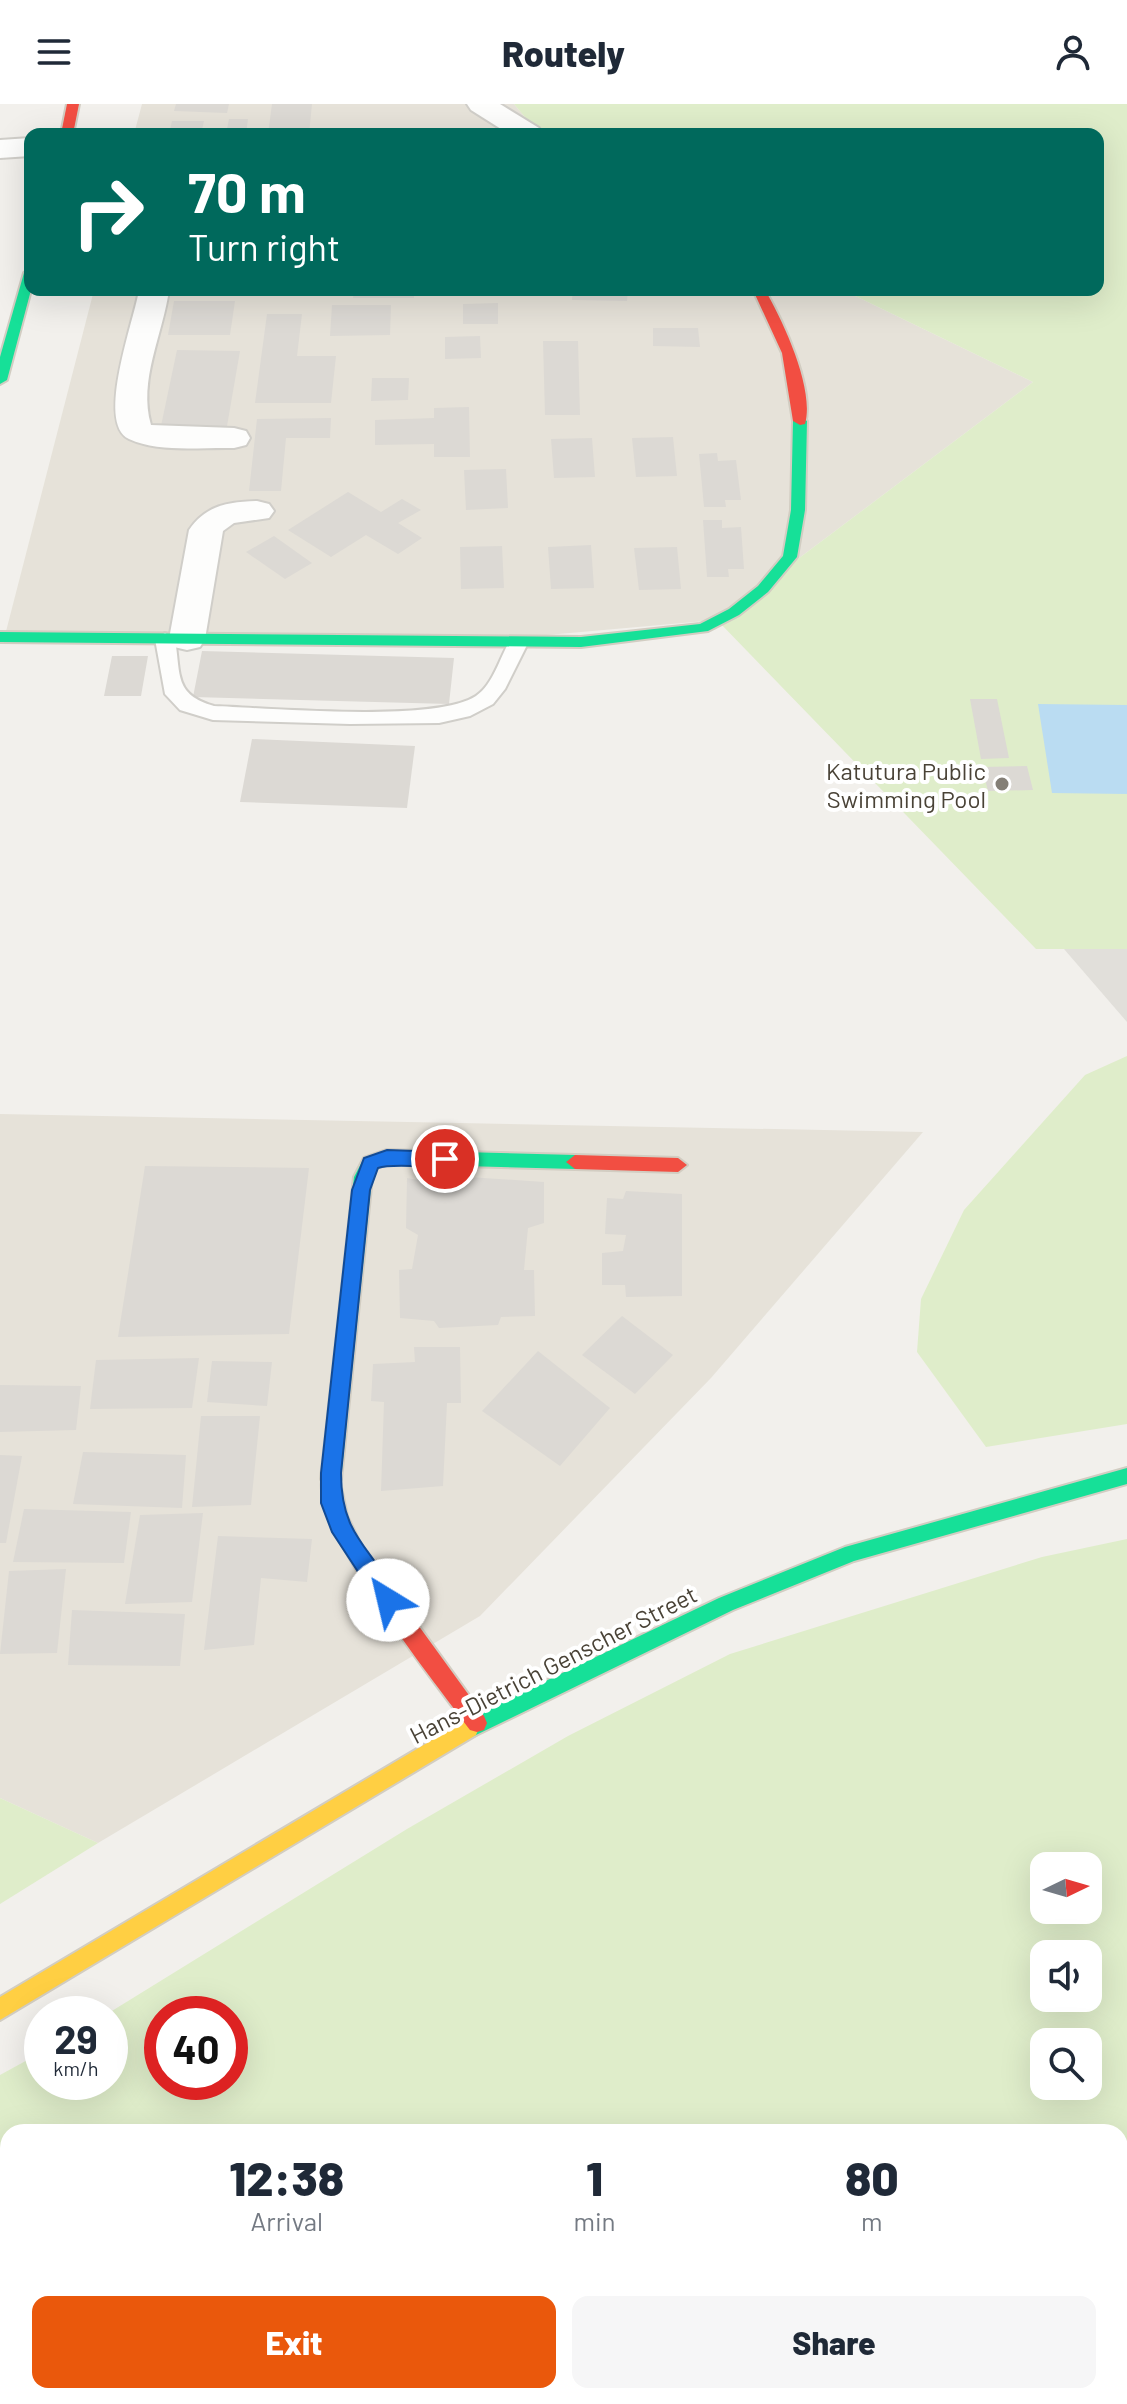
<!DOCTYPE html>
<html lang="en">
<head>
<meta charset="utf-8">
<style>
  body { margin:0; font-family:Barlow,sans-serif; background:#f6f6f7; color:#1f2937; height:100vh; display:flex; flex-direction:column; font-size:30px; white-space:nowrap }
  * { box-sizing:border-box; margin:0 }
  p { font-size:26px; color:#747a83 }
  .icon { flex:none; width:44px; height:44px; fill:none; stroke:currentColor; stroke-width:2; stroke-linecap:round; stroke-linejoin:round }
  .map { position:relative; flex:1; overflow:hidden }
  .drawer { position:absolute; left:0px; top:2020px; width:1128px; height:280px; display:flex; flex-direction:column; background:#fff; border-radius:24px 24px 0 0; box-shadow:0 8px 32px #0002 }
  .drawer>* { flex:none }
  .hud { position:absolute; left:24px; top:24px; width:1080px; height:168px; border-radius:16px; box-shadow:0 8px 32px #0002; background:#00695c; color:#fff; overflow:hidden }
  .needle { width:52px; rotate:85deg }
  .buttons { position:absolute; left:1030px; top:1748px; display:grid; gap:16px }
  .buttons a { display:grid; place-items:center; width:72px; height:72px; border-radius:16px; background:#fff; box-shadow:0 8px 32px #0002; font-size:40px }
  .speed { position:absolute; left:24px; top:1892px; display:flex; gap:16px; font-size:40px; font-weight:700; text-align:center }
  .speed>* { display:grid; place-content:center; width:104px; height:104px; border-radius:50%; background:#fff; box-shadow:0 8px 32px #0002; line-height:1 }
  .speed small { font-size:20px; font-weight:400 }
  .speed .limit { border:12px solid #d22; background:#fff; color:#111 }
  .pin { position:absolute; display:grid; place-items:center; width:68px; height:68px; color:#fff; margin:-34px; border:4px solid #fff; border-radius:50%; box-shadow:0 2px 8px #0007 }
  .me { position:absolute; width:88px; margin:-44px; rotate:324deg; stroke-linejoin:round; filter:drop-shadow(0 0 6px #0008) }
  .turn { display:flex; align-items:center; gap:28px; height:168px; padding:0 32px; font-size:36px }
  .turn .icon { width:104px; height:104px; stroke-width:2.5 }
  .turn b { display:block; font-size:56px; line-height:68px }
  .eta { display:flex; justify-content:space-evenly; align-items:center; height:136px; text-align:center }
  .eta b { font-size:48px; font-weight:800; line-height:56px }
  .button { display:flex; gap:16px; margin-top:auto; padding:16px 32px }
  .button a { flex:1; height:92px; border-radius:16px; background:#ea580c; color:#fff; font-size:32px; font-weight:800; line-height:92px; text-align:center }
  .button a+a { background:#f6f6f7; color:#1f2937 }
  header { display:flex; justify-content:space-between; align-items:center; height:104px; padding:0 32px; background:#fff; font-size:36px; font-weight:800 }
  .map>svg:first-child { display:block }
  .residential { fill:#e6e2d9 }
  .green { fill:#dfedca; fill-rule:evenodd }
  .parking { fill:#e1dfda }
  .water { fill:#badcf2 }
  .building { fill:#dcd9d4 }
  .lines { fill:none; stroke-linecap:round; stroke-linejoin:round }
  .lane-casing { stroke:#d0cec9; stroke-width:4 }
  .street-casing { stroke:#d0cec9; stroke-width:4 }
  .fast-casing { stroke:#d2cdc2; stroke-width:4 }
  .slow-casing { stroke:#d2cdc2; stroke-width:4 }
  .jam-casing { stroke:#d2cdc2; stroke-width:4 }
  .lane { fill:#fdfdfc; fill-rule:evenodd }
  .street { fill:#fdfdfc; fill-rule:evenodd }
  .fast { fill:#16e098; fill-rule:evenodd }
  .slow { fill:#ffcf43; fill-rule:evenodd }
  .jam { fill:#f24e42; fill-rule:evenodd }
  .route { fill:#1a73e8; stroke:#114b97; stroke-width:2 }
  .poi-dot { fill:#847f76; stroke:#fff; stroke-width:3 }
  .labels { text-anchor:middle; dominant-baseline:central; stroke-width:8; stroke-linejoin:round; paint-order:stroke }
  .poi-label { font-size:24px; fill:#494236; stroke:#fff; text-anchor:end }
  .street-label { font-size:24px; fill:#494236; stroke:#fff }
</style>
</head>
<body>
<header><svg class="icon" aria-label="menu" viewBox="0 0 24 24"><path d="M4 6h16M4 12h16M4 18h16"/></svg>Routely<svg class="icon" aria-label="person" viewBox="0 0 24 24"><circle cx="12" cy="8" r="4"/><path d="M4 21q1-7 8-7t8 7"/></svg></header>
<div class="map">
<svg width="1127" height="2300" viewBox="0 0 1127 2300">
  <rect width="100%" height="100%" fill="#f2f0ec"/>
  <!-- residential -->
  <g class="residential">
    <polygon points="142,0 514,0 539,30 134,30"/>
    <polygon points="94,186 843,186 1033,278 717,516 513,534 3,539"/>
    <polygon points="0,1010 923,1028 711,1274 480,1512 98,1739 0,1694"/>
  </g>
  <!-- green -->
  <g class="green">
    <polygon points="514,0 1127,0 1127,845 1036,845 717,516 1033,278 843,186 1098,186 1098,30 539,30"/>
    <polygon points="1127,952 1127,1320 986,1343 917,1248 921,1195 964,1106 1085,971"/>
    <path d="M1127 1435V2300H0V1971L42 1948V1978H110V1910H107L407 1725 568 1632 730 1550 1042 1453ZM1044 1762H1088V1806H1044ZM1044 1850H1088V1894H1044ZM162 1910H230V1978H162ZM1044 1938H1088V1982H1044ZM8 2028H1120V2292H8Z"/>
    <polygon points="0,1694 98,1739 0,1800"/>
  </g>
  <!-- parking -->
  <polygon class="parking" points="1064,845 1127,845 1127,918"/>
  <!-- water -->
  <polygon class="water" points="1038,600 1127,601 1127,690 1052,689"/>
  <!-- building -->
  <g class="building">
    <polygon points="176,0 229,0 227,9 174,7"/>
    <polygon points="272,0 312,0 309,30 268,30"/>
    <polygon points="229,15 248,15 246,30 226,30"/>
    <polygon points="172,17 204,17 201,30 169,30"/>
    <polygon points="354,186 414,186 414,194 353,194"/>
    <polygon points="573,186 628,186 627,197 572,196"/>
    <polygon points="174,197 235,197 230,231 168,231"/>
    <polygon points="498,199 498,220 463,220 463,200"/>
    <polygon points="332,201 391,201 390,231 330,232"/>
    <polygon points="267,210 302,210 297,252 336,252 331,299 255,299"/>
    <polygon points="653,224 698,224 700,243 653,242"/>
    <polygon points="480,232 481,254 445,255 445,233"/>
    <polygon points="543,237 578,237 580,311 545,311"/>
    <polygon points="177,246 240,247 227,322 161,322"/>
    <polygon points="372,274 409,274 408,296 371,297"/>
    <polygon points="469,303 470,353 434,353 434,340 375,341 375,316 434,314 434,304"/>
    <polygon points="331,314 330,334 286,334 281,387 249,387 257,315"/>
    <polygon points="673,333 677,372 636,373 632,334"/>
    <polygon points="592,334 595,373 554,374 551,335"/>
    <polygon points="717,349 718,357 736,356 741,396 725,396 726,403 704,403 699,350"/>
    <polygon points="506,365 508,404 466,406 464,366"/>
    <polygon points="348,388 381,408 402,395 421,406 398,419 422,434 398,450 366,431 331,453 288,426"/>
    <polygon points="703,416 722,416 722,424 741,423 744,465 728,465 729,473 707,473"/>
    <polygon points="274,432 312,459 285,475 246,448"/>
    <polygon points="591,441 594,484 551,485 548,443"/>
    <polygon points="502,442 504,484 461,485 460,443"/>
    <polygon points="677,443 681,485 639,486 634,444"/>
    <polygon points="202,547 454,554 449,600 193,593"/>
    <polygon points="112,552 148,552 141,592 104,592"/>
    <polygon points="970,595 997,595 1009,654 981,655"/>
    <polygon points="252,635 415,642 407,704 240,698"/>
    <polygon points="1027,662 1033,686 988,687 982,663"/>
    <polygon points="145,1062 309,1064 289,1230 118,1233"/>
    <polygon points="438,1071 544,1078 544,1119 528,1124 524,1166 534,1166 535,1212 501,1213 498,1221 439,1224 434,1217 400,1214 399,1166 412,1165 418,1131 406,1124 407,1074 436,1079"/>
    <polygon points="626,1087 682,1090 682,1192 626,1193 625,1181 602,1181 602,1149 623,1147 626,1131 605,1130 607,1094 623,1095"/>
    <polygon points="622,1212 673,1251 635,1290 582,1251"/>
    <polygon points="414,1243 460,1243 461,1299 447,1299 443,1382 381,1387 384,1298 371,1297 373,1260 415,1258"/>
    <polygon points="538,1247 610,1304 560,1362 482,1307"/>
    <polygon points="199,1254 192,1304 90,1305 96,1256"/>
    <polygon points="212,1257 272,1258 267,1302 207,1298"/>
    <polygon points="0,1281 81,1282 76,1326 0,1328"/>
    <polygon points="201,1312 260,1312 251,1401 192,1403"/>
    <polygon points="83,1348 186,1351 182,1404 73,1400"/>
    <polygon points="0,1351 22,1352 6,1439 0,1439"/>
    <polygon points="24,1405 131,1408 124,1459 13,1458"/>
    <polygon points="203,1409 192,1498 125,1500 140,1411"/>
    <polygon points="218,1432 312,1435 307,1478 261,1474 254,1541 204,1546"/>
    <polygon points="66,1465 57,1549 0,1550 9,1467"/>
    <polygon points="72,1506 185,1510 180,1562 68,1561"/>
  </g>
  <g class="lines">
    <!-- lane casing -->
    <g class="lane-casing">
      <path id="lane" d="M165 529 175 535C181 572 174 590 214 602 269 604 435 619 476 592 494 580 500 552 511 535L518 533 528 539 505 585 493 600 470 612 439 619 350 620 213 616 180 606 165 590 155 535Z"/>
    </g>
    <!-- street casing -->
    <g class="street-casing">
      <g id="street">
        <polygon points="467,0 500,0 539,24 543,30 509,30 471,6"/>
        <polygon points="30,34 30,52 0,54 0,36"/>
        <path d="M139 186H169C163 230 138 276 151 321L234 324 246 327 250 334 246 341 234 344C201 343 159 349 129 335 95 319 135 214 139 186Z"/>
        <path d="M257 397 269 400 274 407 269 414 234 419 223 427 205 535 200 543 187 546 174 543 169 535 189 426C206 401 228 398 257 397Z"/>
      </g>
    </g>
    <!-- fast casing -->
    <g class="fast-casing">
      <g id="fast">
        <polygon points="30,165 31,186 7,276 0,280 0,253 24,169"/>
        <polygon points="800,313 807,317 805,406 797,453 768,488 739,511 708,527 581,543 0,538 0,528 581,533 700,520 729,505 758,482 783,452 791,406 793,317"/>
        <polygon points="387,1046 575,1051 584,1058 575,1065 388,1060 376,1064 372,1073 341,1375 338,1381 331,1383 324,1381 321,1375 354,1073 364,1054"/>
        <polygon points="1127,1364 1127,1380 854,1457 733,1506 476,1631 469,1634 462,1631 459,1624 462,1617 719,1494 845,1443"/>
      </g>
    </g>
    <!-- slow casing -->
    <g class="slow-casing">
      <polygon id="slow" points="469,1614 476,1617 479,1624 476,1631 0,1916 0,1893"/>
    </g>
    <!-- jam casing -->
    <g class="jam-casing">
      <g id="jam">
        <polygon points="67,0 79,0 73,30 61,30"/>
        <path d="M753 186H765C783 217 815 285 805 320L800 321 793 317 782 249Z"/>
        <polygon points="575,1051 678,1054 687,1061 678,1068 575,1065 566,1058"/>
        <path d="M331 1367 338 1369 347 1412 363 1445 484 1612 487 1619 484 1626 477 1628 470 1626C440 1584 302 1415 324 1369Z"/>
      </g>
    </g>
    <!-- lane -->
    <use href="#lane" class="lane"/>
    <!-- street -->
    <use href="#street" class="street"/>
    <!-- fast -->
    <use href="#fast" class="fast"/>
    <!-- slow -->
    <use href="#slow" class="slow"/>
    <!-- jam -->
    <use href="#jam" class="jam"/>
  </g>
  <!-- route -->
  <path class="route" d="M387 1046 445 1048 454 1055C444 1069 397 1057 378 1064L370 1086 341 1369C341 1436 374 1443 398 1496L396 1503 388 1505 381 1503 332 1428 321 1399V1369L352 1086 364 1054Z"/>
  <!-- markers -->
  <circle class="poi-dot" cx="1002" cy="680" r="8"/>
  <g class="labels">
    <!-- poi labels -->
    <g class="poi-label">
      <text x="986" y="666">Katutura Public<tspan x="986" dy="28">Swimming Pool</tspan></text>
    </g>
    <!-- street labels -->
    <g class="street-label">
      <text transform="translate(553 1560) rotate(-27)">Hans-Dietrich Genscher Street</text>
    </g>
  </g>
</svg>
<div class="buttons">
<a><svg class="needle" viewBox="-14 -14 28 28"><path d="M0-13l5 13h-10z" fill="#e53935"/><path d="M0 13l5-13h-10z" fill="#747a83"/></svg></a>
<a><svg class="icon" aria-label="sound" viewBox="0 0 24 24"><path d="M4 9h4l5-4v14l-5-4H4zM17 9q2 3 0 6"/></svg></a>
<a><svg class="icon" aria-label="search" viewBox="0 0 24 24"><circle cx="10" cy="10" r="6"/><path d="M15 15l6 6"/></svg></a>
</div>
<div class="speed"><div>29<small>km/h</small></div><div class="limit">40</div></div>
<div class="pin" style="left:445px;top:1055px;background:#d93025"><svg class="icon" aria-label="arrive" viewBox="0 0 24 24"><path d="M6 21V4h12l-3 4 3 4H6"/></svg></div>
<svg class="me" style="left:388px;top:1496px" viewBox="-20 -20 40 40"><circle r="19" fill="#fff"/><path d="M0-13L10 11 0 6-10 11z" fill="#1a73e8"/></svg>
<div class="hud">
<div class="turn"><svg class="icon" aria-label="right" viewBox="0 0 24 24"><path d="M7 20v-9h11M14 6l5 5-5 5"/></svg><div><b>70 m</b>Turn right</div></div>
</div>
<section class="drawer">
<div class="eta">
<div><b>12:38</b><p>Arrival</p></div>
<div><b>1</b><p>min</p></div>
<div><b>80</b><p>m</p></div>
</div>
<div class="button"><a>Exit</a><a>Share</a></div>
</section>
</div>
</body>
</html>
